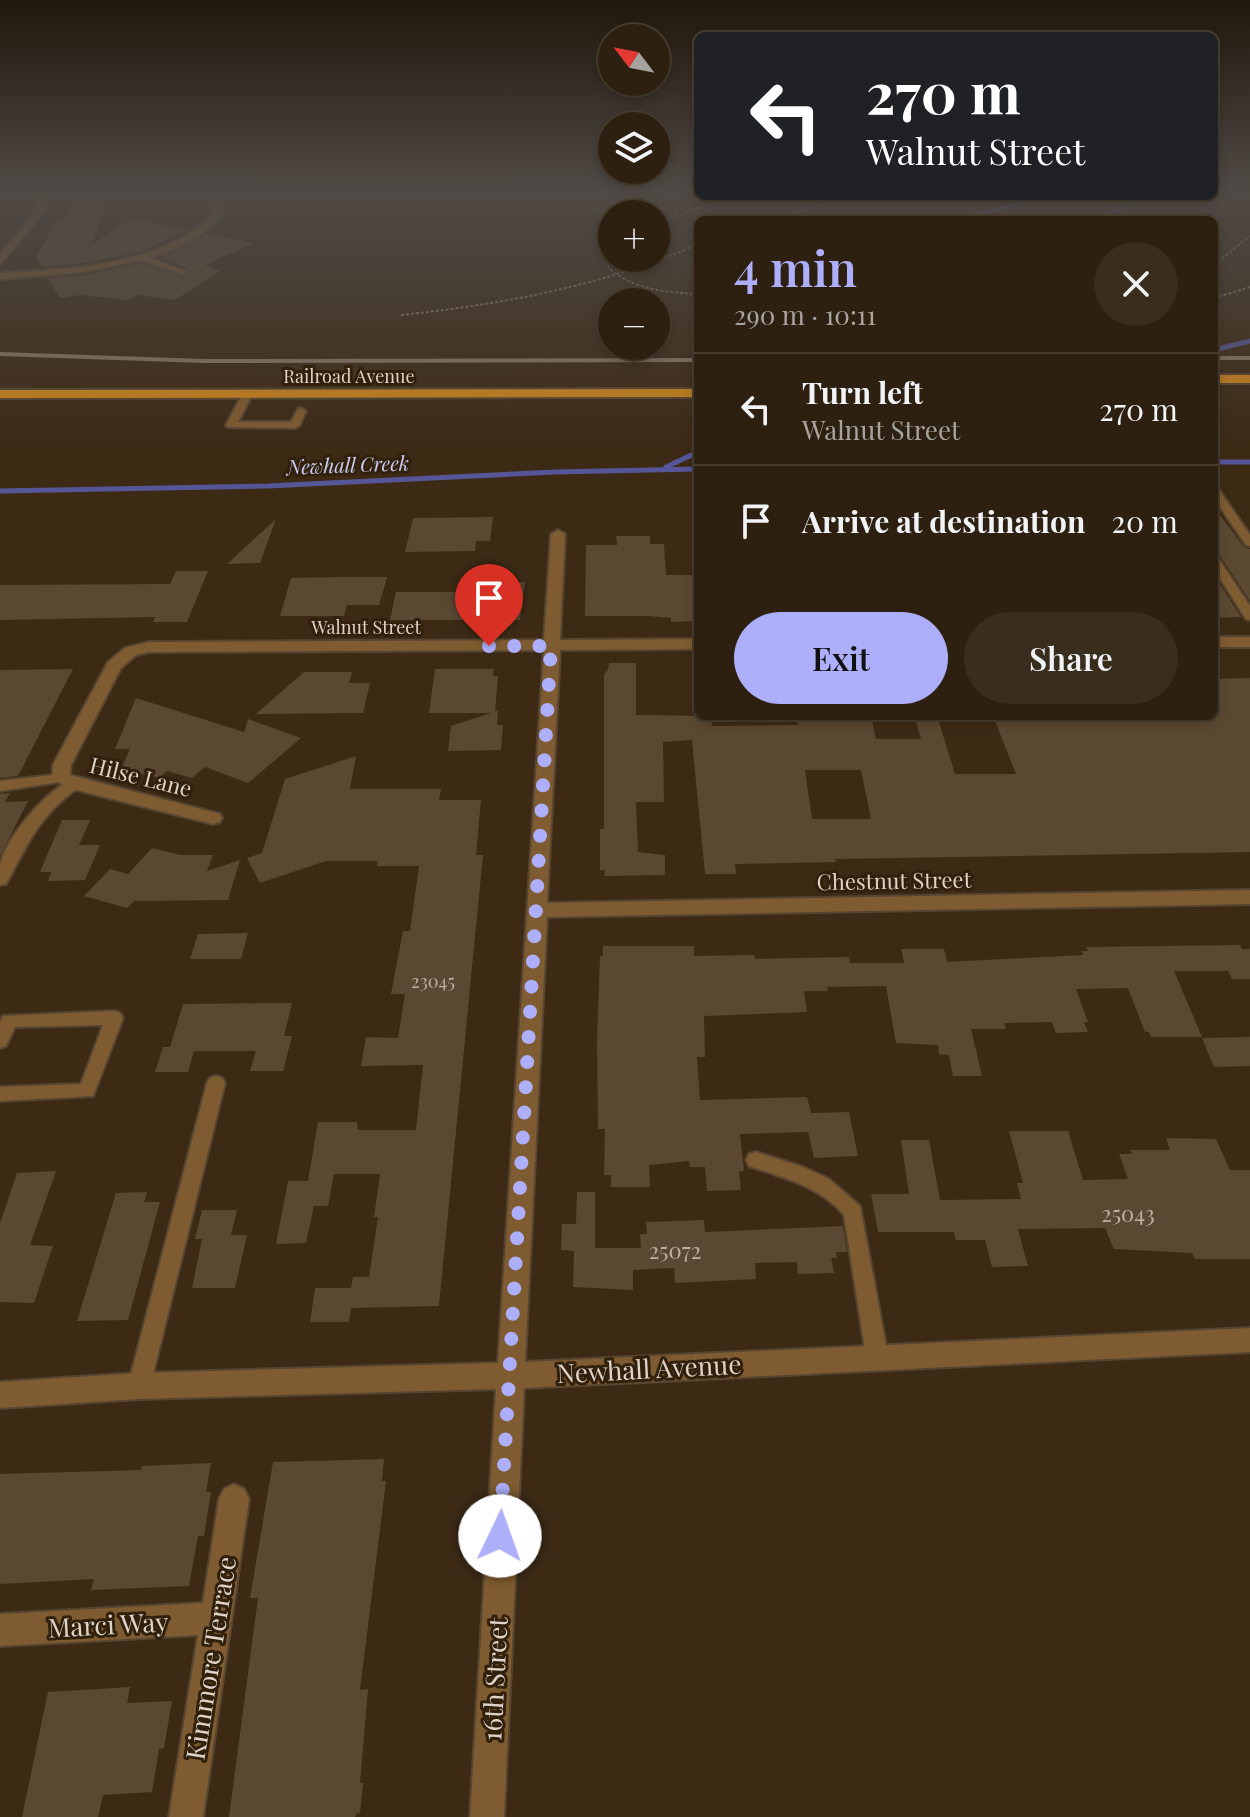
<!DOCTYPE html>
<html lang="en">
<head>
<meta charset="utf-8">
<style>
  body { margin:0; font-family:"Playfair Display",serif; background:#392d1e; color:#f1f3f6; height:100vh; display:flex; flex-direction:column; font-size:30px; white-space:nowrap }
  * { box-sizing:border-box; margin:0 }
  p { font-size:26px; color:#a7a39f }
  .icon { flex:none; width:44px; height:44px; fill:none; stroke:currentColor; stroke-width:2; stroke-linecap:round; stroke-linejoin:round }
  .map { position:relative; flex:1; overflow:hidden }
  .details { position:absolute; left:694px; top:216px; width:524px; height:504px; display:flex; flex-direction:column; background:#2d2010; border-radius:12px; box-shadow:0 4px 12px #0003,0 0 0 2px #483e30 }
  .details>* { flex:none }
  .hud { position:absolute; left:694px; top:32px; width:524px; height:168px; border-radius:12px; box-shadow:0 4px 12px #0003,0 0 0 2px #483e30; background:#202124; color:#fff; overflow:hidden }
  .needle { width:52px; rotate:302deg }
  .controls { position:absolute; left:598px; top:24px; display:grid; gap:16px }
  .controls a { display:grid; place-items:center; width:72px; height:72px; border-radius:50%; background:#2d2010; box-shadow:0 4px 12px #0003,0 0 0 2px #483e30; font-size:40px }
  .pin { position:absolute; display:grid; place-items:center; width:68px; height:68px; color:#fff; margin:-82px -34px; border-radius:50% 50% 50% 0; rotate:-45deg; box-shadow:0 0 8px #0007 }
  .pin .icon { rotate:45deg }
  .me { position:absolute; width:88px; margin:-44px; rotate:3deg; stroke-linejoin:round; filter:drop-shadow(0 0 6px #0008) }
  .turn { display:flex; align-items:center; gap:28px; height:168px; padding:0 40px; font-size:36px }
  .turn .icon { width:104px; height:104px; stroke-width:2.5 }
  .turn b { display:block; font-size:56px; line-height:68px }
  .round { display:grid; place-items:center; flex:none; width:84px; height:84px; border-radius:42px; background:#392d1e }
  .overview { display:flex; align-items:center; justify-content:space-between; height:136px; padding:0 40px }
  h1 { font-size:48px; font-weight:600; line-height:60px; color:#adaffb }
  .primary-button { display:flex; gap:16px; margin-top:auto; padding:16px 40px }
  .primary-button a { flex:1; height:92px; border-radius:48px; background:#adaffb; color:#111; font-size:32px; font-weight:600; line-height:92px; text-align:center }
  .primary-button a+a { background:#392d1e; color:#f1f3f6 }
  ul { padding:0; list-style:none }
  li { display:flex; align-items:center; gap:24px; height:112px; padding:0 40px; border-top:2px solid #483e30 }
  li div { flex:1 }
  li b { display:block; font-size:30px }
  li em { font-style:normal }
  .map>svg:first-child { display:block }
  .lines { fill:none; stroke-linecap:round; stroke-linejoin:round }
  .stream-far1 { stroke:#565598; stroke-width:4 }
  .stream { stroke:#565598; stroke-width:5 }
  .building { fill:#5b4832; fill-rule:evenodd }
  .lane-casing { stroke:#564531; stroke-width:4 }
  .street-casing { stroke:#564531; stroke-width:4 }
  .primary-casing { stroke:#564531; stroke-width:4 }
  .path { stroke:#897a69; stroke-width:2; stroke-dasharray:3 2; stroke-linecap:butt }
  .lane { fill:#7f5b31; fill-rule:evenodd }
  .street { fill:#7f5b31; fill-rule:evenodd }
  .primary { fill:#ce851b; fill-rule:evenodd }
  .rail { stroke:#877767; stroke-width:4 }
  .route { stroke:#adaffb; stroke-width:14; stroke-dasharray:0 25.2 }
  .labels { text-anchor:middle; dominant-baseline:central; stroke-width:6; stroke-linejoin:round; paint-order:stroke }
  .far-street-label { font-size:18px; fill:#dfd3c7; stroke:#31200b }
  .number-label { font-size:18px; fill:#beb0a2 }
  .far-water-label { font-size:20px; font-style:italic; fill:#caccf3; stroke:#31200b }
  .street-label { font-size:22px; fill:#dfd3c7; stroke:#31200b }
  .near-number-label { font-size:22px; fill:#beb0a2 }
  .near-street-label { font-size:26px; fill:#dfd3c7; stroke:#31200b }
</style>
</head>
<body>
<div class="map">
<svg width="1250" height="1817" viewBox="0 0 1250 1817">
  <rect width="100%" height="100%" fill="#3c2a15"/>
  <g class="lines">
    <!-- stream-far1 -->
    <g class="stream-far1">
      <polyline points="1051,199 1069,196"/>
      <polyline points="954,220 1054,196"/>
      <polyline points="1100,220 1144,196"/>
    </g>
    <!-- stream -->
    <g class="stream">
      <polyline points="1214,350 1250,341"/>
      <polyline points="1214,462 1250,462"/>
      <polyline points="666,467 698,452"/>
      <polyline points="0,491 268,486 555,472 698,469"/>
    </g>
  </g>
  <!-- building -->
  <g class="building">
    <polygon points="102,192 109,196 92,244 131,219 188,230 141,252 85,263 42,267 36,257 58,220 64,220 73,197 76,193"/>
    <polygon points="206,234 254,243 205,265 220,271 175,300 138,295 128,300 80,295 60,298 48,278 86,275 140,263 187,277 186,268 160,258"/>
    <polygon points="1214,507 1244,547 1250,549 1250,601 1220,556 1214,554"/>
    <polygon points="493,517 490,541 476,541 475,551 405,552 413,518"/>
    <polygon points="276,519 260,563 227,564"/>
    <polygon points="616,536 650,536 650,544 664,544 666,575 698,575 698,621 671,622 671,618 649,616 585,616 586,545 617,545"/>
    <polygon points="176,571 208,571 187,622 153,622 155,617 0,620 0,585 170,584"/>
    <polygon points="1214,575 1241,617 1214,618"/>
    <polygon points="341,577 387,577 379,605 347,605 344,616 280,616 291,578"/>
    <polygon points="525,582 520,620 390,620 396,592 467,592 468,583"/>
    <path d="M609 663H636V715L711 716 712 726 798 725 797 716H871L876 739H921L914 716H937L955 774H1016L993 716H1214V679L1250 678V852L835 859 836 862 735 864 736 874H705L692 740 663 742 664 802H636L638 852 665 855V875L604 876 605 870H600V829H604V674L608 670ZM805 770H861L871 819H812Z"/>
    <polygon points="73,669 18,776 0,778 0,670"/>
    <polygon points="435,669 494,669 493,676 498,676 495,712 498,710 497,725 503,725 501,750 448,751 451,726 491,713 429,713"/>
    <polygon points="304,672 352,672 349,683 370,683 363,713 256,714"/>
    <polygon points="136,698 244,732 248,719 301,738 248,783 205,767 192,778 167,771 159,778 147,774 119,774 130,749 115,749"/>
    <polygon points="356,756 350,789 441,789 439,800 481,800 476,855 483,855 439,1306 351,1308 349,1322 310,1322 315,1288 351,1288 353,1277 369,1277 378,1217 374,1217 380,1174 334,1174 328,1206 314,1206 306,1243 276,1244 288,1181 308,1181 318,1122 357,1122 358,1130 416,1130 423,1065 361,1066 366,1037 398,1038 405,994 391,994 403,931 410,931 419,866 377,866 378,861 326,861 260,883 247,858 262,853 285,779"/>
    <polygon points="10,793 5,802 28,801 0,856 0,794"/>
    <polygon points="62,820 90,820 79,845 100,845 85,880 48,881 51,872 40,872"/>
    <polygon points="152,848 180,855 213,855 207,871 240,860 228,900 134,901 127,908 84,896 110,869 128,874"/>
    <polygon points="248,933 241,959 190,959 198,934"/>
    <polygon points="1240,945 1242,949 1250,949 1250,979 1232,979 1228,971 1174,971 1202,1037 1151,1037 1149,1032 1145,1032 1128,988 1076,989 1088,1022 1084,1022 1088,1032 1056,1033 1052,1022 1004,1023 1006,1029 971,1029 982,1076 953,1076 949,1055 939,1054 938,1045 896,1043 886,986 827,987 828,991 804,991 807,1012 704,1016 705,1057 697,1057 700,1100 807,1097 811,1113 849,1112 858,1156 814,1158 808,1132 740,1134 744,1171 739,1171 741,1190 707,1191 705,1167 690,1167 689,1161 649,1165 650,1187 611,1187 611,1175 604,1175 605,1129 598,1129 597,1040 600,956 603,956 603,946 694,946 694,956 754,955 755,959 849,957 850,963 904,963 901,949 944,949 947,962 1083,955 1082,951 1088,951 1086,947"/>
    <polygon points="292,1003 284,1036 292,1036 283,1071 250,1071 256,1051 194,1051 188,1072 155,1072 163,1047 170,1047 183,1004"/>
    <polygon points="1250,1037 1250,1066 1214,1067 1202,1038"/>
    <polygon points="1009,1131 1068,1131 1083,1180 1128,1179 1119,1154 1132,1154 1130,1150 1170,1150 1166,1138 1216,1139 1230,1170 1250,1170 1250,1259 1195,1259 1192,1253 1114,1249 1105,1228 1018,1229 1028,1266 992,1267 985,1240 956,1240 954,1232 878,1232 871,1194 909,1194 901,1140 929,1140 940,1200 1021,1199 1017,1183 1023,1183"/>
    <polygon points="56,1171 30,1245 53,1246 34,1303 0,1302 0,1223 17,1173"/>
    <polygon points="147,1192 144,1202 160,1202 128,1320 77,1321 116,1193"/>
    <polygon points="577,1192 595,1192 595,1248 641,1248 640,1234 647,1234 646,1222 704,1220 705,1232 843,1226 847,1252 836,1252 837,1258 831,1258 834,1273 798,1274 797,1262 755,1263 756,1279 675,1283 674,1268 633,1270 633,1290 573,1287 574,1251 561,1250 562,1224 576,1224"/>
    <polygon points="202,1210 237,1210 231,1235 247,1235 235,1288 192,1288 202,1239 195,1239"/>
    <polygon points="384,1459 382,1481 386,1481 360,1690 368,1689 360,1783 363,1783 360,1813 356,1814 355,1817 229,1817 258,1598 250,1598 273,1462"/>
    <polygon points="211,1463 206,1492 211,1492 204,1536 198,1536 189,1586 91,1590 94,1579 0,1584 0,1474 141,1470 142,1466"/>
    <polygon points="130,1687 127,1703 172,1701 164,1748 159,1749 152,1792 103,1795 98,1817 22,1817 48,1692"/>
  </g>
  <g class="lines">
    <!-- lane casing -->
    <g class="lane-casing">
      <g id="lane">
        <polygon points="247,392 252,395 238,422 291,422 298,409 301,408 306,411 300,425 295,428 227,427 226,425 242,395"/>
        <polygon points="1214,489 1219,490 1250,535 1250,546 1246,545 1214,498"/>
        <polygon points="1214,557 1218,558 1250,606 1250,620 1246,619 1214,569"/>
        <polygon points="61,774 68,778 66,781 0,791 0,781"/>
        <path d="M74 779 79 781 81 784 79 787C37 818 30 841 6 884L0 885C0 879 0 872 0 866 5 838 48 788 74 779Z"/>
        <polygon points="114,1011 120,1013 123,1018 93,1096 0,1101 0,1087 81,1084 103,1025 15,1027 6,1046 0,1048 0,1022 3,1016"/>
        <polygon points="216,1076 222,1078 225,1083 150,1386 147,1393 139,1396 131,1393 128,1386 207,1083 210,1078"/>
        <path d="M756 1152 803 1167 829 1179 860 1206 888 1356 885 1363 877 1366 869 1363 866 1356 844 1215C819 1186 784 1178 749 1166L746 1160 749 1154Z"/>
      </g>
    </g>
    <!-- street casing -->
    <g class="street-casing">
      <g id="street">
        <polygon points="44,191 52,191 40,217 0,264 0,255 33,214"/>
        <path d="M211 205H217L224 214C203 237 179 248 151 258L185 271V275L140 260 85 272 0 279V273C72 269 160 266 214 214Z"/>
        <polygon points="558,530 565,534 560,640 698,639 698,649 560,650 547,903 1250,890 1250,904 547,917 525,1362 1250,1328 1250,1352 524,1388 504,1817 470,1817 496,1389 139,1399 0,1408 0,1382 139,1373 498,1363 544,650 149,652 136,655 121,668 71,765 70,775 220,814 222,818 220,822 213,824 68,788 52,778 53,765 108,662 125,648 149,642 544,640 551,534"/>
        <rect x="1214" y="637" width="36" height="10"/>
        <polygon points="234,1484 244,1489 249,1499 203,1817 169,1817 198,1635 0,1646 0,1614 203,1603 219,1499 224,1489"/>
      </g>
    </g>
    <!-- primary casing -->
    <g class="primary-casing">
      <g id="primary">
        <rect x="1214" y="375" width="36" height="8"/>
        <polygon points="698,389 698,397 0,398 0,390"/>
      </g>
    </g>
    <!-- path -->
    <g class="path">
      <polyline points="773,220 845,196"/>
      <polyline points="656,222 716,203 783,196"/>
      <path d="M612 256 608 267C632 290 666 292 698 294"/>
      <polyline points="1214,265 1250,236"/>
      <polyline points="1214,298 1250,287"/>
      <path d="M401 315C504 304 603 286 698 244"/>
    </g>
    <!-- lane -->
    <use href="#lane" class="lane"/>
    <!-- street -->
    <use href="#street" class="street"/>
    <!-- primary -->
    <use href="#primary" class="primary"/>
    <!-- rail -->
    <g class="rail">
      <polyline points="0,354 204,361 698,360"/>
      <polyline points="1214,358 1250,358"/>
    </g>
  </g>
  <!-- sky -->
  <linearGradient id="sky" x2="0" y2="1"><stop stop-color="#21170c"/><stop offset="0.43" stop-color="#504a46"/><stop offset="1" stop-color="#504a46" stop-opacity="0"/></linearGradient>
  <rect width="1250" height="445" fill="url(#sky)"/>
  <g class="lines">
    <!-- route -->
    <polyline class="route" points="489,646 551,646 500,1536"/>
  </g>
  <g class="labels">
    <!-- far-street labels -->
    <g class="far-street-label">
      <text x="349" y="376">Railroad Avenue</text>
      <text x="366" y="627">Walnut Street</text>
    </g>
    <!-- number labels -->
    <g class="number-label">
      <text x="433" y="981">23045</text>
    </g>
    <!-- far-water labels -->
    <g class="far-water-label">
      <text transform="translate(348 464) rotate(-2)">Newhall Creek</text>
    </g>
    <!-- street labels -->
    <g class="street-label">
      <text transform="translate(141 776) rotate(14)">Hilse Lane</text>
      <text transform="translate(894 880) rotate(-1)">Chestnut Street</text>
    </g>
    <!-- near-number labels -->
    <g class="near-number-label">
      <text x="1128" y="1213">25043</text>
      <text x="675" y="1250">25072</text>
    </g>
    <!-- near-street labels -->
    <g class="near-street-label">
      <text transform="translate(649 1368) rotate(-3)">Newhall Avenue</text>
      <text transform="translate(108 1624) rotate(-3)">Marci Way</text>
      <text transform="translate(210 1658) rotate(-81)">Kimmore Terrace</text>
      <text transform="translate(494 1679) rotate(-87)">16th Street</text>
    </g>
  </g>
</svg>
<div class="controls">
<a><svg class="needle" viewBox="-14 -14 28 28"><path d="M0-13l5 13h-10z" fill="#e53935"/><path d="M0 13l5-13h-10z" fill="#a7a39f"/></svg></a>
<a><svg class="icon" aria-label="layers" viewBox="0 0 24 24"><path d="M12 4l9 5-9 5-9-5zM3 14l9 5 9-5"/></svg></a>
<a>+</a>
<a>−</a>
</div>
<div class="pin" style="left:489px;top:646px;background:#d93025"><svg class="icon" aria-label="arrive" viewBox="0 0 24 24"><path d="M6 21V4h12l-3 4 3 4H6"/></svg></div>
<svg class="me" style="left:500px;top:1536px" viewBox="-20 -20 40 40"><circle r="19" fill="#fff"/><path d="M0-13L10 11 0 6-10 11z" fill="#adaffb"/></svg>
<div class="hud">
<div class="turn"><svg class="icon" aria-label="left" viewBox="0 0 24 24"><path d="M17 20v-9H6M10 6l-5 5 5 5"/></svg><div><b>270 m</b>Walnut Street</div></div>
</div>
<section class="details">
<div class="overview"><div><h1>4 min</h1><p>290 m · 10:11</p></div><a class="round"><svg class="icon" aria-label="close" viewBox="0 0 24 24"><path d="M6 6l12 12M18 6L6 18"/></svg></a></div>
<ul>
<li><svg class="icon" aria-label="left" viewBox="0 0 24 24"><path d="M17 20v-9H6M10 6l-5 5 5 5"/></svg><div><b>Turn left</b><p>Walnut Street</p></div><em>270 m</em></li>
<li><svg class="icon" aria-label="arrive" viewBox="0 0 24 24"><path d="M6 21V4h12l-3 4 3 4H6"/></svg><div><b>Arrive at destination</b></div><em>20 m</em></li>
</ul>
<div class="primary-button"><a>Exit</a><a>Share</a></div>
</section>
</div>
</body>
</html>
